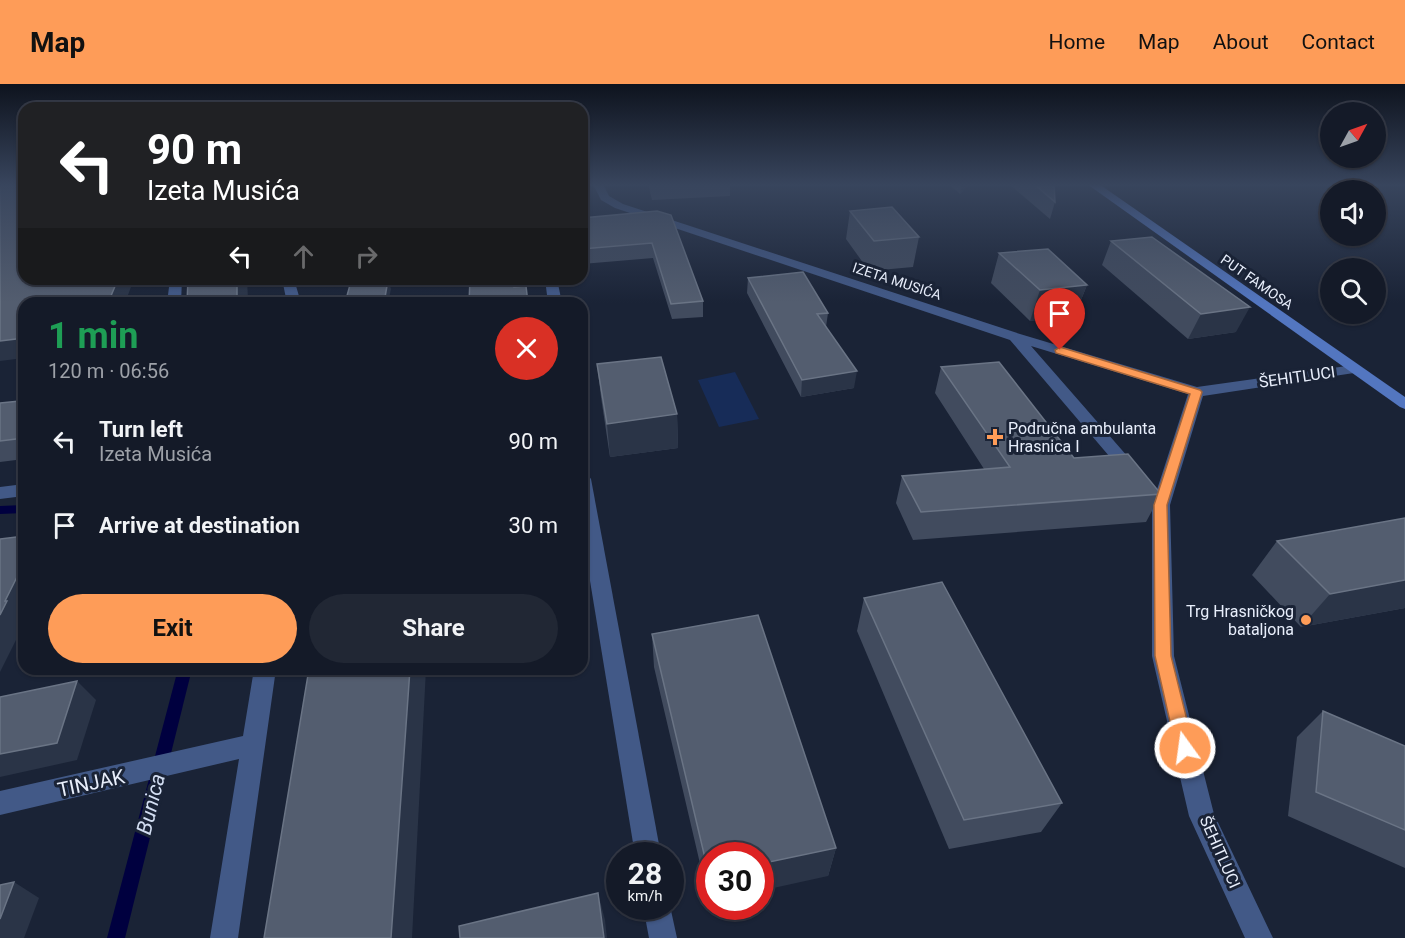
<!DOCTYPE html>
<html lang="en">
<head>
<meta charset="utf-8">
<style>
  body { margin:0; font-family:Roboto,sans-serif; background:#212734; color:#f1f3f6; height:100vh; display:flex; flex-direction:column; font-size:22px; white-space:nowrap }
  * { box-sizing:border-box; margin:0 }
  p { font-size:20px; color:#9da1a8 }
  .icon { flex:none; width:33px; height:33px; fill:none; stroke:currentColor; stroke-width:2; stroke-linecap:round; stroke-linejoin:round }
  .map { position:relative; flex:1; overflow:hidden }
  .sheet { position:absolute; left:18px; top:213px; width:570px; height:378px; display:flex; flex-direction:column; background:#141a28; border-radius:18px; box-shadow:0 2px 4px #0004,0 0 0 2px #333845 }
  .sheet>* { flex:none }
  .hud { position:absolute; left:18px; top:18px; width:570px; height:183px; border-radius:18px; box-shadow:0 2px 4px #0004,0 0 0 2px #333845; background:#202124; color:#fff; overflow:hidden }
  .needle { width:39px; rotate:50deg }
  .buttons { position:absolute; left:1320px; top:18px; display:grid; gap:12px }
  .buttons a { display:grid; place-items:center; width:66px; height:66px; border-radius:50%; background:#141a28; box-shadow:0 2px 4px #0004,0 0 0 2px #333845; font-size:30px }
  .speed { position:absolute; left:606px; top:758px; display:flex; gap:12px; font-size:30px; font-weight:700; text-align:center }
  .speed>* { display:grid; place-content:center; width:78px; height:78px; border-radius:50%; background:#141a28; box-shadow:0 2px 4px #0004,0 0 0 2px #333845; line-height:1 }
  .speed small { font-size:15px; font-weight:400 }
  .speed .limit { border:9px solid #d22; background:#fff; color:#111 }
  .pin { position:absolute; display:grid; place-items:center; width:51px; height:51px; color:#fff; margin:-62px -26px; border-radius:50% 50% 50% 0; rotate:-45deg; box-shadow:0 0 6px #0007 }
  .pin .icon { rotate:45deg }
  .me { position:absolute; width:66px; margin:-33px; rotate:346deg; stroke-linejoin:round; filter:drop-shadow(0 0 4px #0008) }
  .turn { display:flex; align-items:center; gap:21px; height:126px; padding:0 30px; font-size:27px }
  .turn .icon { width:78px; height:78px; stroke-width:2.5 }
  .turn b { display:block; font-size:42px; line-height:51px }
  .lanes { display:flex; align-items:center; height:57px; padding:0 30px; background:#0003; justify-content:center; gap:30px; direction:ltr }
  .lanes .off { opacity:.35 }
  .round { display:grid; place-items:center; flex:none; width:63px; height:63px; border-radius:32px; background:#212734 }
  .headline { display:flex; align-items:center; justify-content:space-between; height:102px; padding:0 30px }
  h1 { font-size:36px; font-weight:700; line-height:45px; color:#1e9e55 }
  .cta { display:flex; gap:12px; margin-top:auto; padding:12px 30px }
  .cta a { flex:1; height:69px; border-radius:36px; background:#fe9c58; color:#111; font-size:24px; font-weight:700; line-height:69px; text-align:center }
  .cta a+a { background:#212734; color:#f1f3f6 }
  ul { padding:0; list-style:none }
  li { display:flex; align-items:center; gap:18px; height:84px; padding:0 30px }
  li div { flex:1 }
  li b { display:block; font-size:22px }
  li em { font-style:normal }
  header { display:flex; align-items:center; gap:36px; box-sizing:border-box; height:84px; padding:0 30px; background:#fe9c58; color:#111 }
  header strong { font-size:28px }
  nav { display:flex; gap:33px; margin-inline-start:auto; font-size:21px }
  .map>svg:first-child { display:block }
  .green { fill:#172c58 }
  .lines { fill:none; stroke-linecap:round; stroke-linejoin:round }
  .stream { fill:#00003f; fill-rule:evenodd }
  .street { fill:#425987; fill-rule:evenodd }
  .secondary { fill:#5376c0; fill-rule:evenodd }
  .wall { fill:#414b5e }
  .shaded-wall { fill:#2a3447 }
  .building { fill:#535d6f; stroke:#6a7485; stroke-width:1.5 }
  .route { fill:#fe9c58; stroke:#a56539; stroke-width:1.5 }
  .poi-dot { fill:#fe9c58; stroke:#1a2336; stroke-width:2 }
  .labels { text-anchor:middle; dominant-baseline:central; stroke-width:6; stroke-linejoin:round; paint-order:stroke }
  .far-street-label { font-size:14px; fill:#e8eefb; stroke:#1a2336 }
  .street-label { font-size:16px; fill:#e8eefb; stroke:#1a2336 }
  .poi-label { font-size:16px; fill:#e8eefb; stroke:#1a2336; text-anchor:start }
  .near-street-label { font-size:20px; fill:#e8eefb; stroke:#1a2336 }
  .near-water-label { font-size:21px; font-style:italic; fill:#d3def2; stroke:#1a2336 }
</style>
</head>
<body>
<header>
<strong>Map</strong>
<nav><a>Home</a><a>Map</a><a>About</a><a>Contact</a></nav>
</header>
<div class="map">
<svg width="1405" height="854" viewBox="0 0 1405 854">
  <rect width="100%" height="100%" fill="#1a2336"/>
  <!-- green -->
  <polygon class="green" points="735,288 759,335 719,343 698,296"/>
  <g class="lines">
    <!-- stream -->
    <g class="stream">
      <polygon points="24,421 24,429 0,430 0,422"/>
      <polygon points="178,585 192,585 125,854 107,854"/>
    </g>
    <!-- street -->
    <g class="street">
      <polygon points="593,100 603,100 609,112 623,120 1020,250 1197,303 1354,281 1359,282 1361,285 1354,289 1203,312 1170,421 1174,572 1214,730 1273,854 1245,854 1189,732 1152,572 1152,421 1188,310 1031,262 1142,389 1139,393 1127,393 1010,256 615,124 601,116"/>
      <polygon points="170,195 182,195 181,219 167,219"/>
      <polygon points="282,195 294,195 301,219 287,219"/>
      <polygon points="545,195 557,195 562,219 548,219"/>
      <polygon points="582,389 588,391 591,395 661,771 635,771 582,448"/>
      <polygon points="24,400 24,412 0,415 0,403"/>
      <polygon points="254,585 276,585 238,854 210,854 239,675 0,731 0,707 243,652"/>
      <polygon points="643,822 670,822 677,854 649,854"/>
    </g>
    <!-- secondary -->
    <polygon class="secondary" points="1087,100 1099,100 1405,313 1405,325 1400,323"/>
  </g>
  <!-- wall -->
  <g class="wall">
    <polygon points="648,100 730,100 730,112 652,116"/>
    <polygon points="949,100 969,100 960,110"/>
    <polygon points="1009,100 1054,100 1055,118 1050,135"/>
    <polygon points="657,127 703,217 703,233 672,235 653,174 582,180 582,134"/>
    <polygon points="850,127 919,153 913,183 869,187 846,155"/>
    <polygon points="1111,157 1236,248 1188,255 1102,181"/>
    <polygon points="999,169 1087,201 1075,231 1030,237 991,199"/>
    <polygon points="748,194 828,229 826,243 854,304 801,313 747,209"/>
    <polygon points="388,195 453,195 390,201 391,205"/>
    <polygon points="597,280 677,330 678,364 610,373 601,313"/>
    <polygon points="941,283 1074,374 1161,410 1146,438 913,456 896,419 902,392 984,385 935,309"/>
    <polygon points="24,313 24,375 0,378 0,319 20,317"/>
    <polygon points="1405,434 1405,524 1301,543 1252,491 1277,457"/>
    <polygon points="864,514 1062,719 1041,748 949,765 857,547"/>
    <polygon points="652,550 836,764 828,792 710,771 710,818 709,818 654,583"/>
    <polygon points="1323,627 1405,662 1405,784 1288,732 1297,653"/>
  </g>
  <!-- shaded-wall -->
  <g class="shaded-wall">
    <polygon points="962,100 969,100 960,110"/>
    <polygon points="118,195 134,195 125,219 108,219"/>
    <polygon points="240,195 247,195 248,215 245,216 245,219 237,219 237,198"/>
    <polygon points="514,195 516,195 517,219 514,203"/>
    <polygon points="388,196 391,205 388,219 384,219"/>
    <polygon points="1087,201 1075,231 1030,237 1040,206"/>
    <polygon points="1250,223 1236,248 1188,255 1201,230"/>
    <polygon points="24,254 24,274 0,277 0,257"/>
    <polygon points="857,287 854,304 801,313 802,296"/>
    <polygon points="677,330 678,364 610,373 607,340"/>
    <polygon points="24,479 24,540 0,588 0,531 5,517"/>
    <polygon points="1405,496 1405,524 1301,543 1330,510"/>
    <polygon points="410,585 426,585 412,854 391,854"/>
    <polygon points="77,597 96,616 77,676 0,693 0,670"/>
    <polygon points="836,764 828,792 760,807 760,780"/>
    <polygon points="709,791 710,818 709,818"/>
    <polygon points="14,798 39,814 24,854 0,854 0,835"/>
    <polygon points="598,809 605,836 607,854 604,854"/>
  </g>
  <!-- building -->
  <g class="building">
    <polygon points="0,100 24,100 24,195 118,195 108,219 24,219 24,254 0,257"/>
    <polygon points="1034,100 1054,100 1055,118"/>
    <polygon points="892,123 919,153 874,157 850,127"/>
    <polygon points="657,127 671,131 703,217 671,220 652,159 582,165 582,134"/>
    <polygon points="1152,153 1250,223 1201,230 1111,157"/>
    <polygon points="1048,165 1087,201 1040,206 999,169"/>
    <polygon points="803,188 828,229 817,230 857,287 802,296 748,194"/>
    <polygon points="188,195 240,195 240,198 237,198 237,219 187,219"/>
    <polygon points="470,195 514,195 514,203 526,202 528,219 469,219"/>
    <polygon points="388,196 384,219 345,219 350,201"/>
    <polygon points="661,273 677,330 607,340 597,280"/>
    <polygon points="999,278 1074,374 1128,370 1161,410 921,428 902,392 1010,383 941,283"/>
    <polygon points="24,313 24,354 0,357 0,319 20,317"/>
    <polygon points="1405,434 1405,496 1330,510 1277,457"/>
    <polygon points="24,452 24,479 5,517 7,517 0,531 0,455"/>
    <polygon points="942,498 1062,719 964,736 864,514"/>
    <polygon points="758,531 836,764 760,780 760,771 710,771 709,791 652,550"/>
    <polygon points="309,585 410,585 391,854 264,854"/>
    <polygon points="77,597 57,659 0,670 0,613"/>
    <polygon points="1323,627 1405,662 1405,746 1316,708"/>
    <polygon points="14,798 0,835 0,801"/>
    <polygon points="598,809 604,854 460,854 459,842"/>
  </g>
  <!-- sky -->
  <linearGradient id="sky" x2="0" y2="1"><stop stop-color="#0e131e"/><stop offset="0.46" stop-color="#38455d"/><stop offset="1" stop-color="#38455d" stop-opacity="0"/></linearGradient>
  <rect width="1405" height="219" fill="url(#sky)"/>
  <!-- route -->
  <polygon class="route" points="1060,263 1200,306 1202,308 1167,421 1171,572 1194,664 1192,669 1185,672 1179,669 1176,664 1155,572 1154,421 1190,310 1056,269 1055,266"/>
  <!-- markers -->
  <g class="poi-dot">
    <path d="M992 344h6v6h6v6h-6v6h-6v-6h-6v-6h6z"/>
    <circle cx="1306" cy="536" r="6"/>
  </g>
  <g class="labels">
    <!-- far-street labels -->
    <g class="far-street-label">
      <text transform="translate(897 197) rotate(18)">IZETA MUSIĆA</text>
      <text transform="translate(1257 198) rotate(35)">PUT FAMOSA</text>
    </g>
    <!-- street labels -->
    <g class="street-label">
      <text transform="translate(1297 293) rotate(-8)">ŠEHITLUCI</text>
      <text transform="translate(1220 768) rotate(66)">ŠEHITLUCI</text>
    </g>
    <!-- poi labels -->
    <g class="poi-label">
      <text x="1008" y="344">Područna ambulanta<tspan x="1008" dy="18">Hrasnica I</tspan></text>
      <text x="1294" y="527" text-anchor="end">Trg Hrasničkog<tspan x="1294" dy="18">bataljona</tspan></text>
    </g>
    <!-- near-street labels -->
    <g class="near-street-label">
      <text transform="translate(91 699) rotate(-12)">TINJAK</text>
    </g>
    <!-- near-water labels -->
    <g class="near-water-label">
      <text transform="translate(151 720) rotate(-76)">Bunica</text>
    </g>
  </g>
</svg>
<div class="buttons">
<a><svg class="needle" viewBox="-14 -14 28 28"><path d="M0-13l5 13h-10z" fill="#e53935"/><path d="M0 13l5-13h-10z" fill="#9da1a8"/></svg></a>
<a><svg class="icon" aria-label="sound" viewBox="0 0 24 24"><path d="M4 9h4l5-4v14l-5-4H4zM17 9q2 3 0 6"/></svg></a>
<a><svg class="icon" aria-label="search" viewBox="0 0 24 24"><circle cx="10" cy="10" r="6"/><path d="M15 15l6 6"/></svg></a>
</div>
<div class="speed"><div>28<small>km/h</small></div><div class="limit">30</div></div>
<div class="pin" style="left:1060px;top:266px;background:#d93025"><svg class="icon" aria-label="arrive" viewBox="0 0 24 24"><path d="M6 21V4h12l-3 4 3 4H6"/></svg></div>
<svg class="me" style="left:1185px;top:664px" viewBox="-20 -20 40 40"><circle r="17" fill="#fe9c58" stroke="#fff" stroke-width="3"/><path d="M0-11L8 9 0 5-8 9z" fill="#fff"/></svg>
<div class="hud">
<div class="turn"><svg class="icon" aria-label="left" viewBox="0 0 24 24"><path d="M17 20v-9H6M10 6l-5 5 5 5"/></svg><div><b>90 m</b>Izeta Musića</div></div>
<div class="lanes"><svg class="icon" aria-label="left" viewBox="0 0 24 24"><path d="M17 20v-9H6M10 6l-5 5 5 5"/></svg><svg class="icon off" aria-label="ahead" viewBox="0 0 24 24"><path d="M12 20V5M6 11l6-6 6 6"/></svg><svg class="icon off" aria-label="right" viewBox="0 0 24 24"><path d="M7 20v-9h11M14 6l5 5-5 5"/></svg></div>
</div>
<section class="sheet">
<div class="headline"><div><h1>1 min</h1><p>120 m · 06:56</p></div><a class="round" style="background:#d93025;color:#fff"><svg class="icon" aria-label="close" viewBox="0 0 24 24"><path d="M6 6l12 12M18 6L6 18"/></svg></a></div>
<ul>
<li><svg class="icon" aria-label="left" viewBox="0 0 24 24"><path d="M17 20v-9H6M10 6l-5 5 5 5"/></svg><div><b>Turn left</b><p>Izeta Musića</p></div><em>90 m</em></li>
<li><svg class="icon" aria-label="arrive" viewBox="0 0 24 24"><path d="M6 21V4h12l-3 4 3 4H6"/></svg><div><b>Arrive at destination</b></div><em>30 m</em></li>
</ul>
<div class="cta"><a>Exit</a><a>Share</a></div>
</section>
</div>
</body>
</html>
